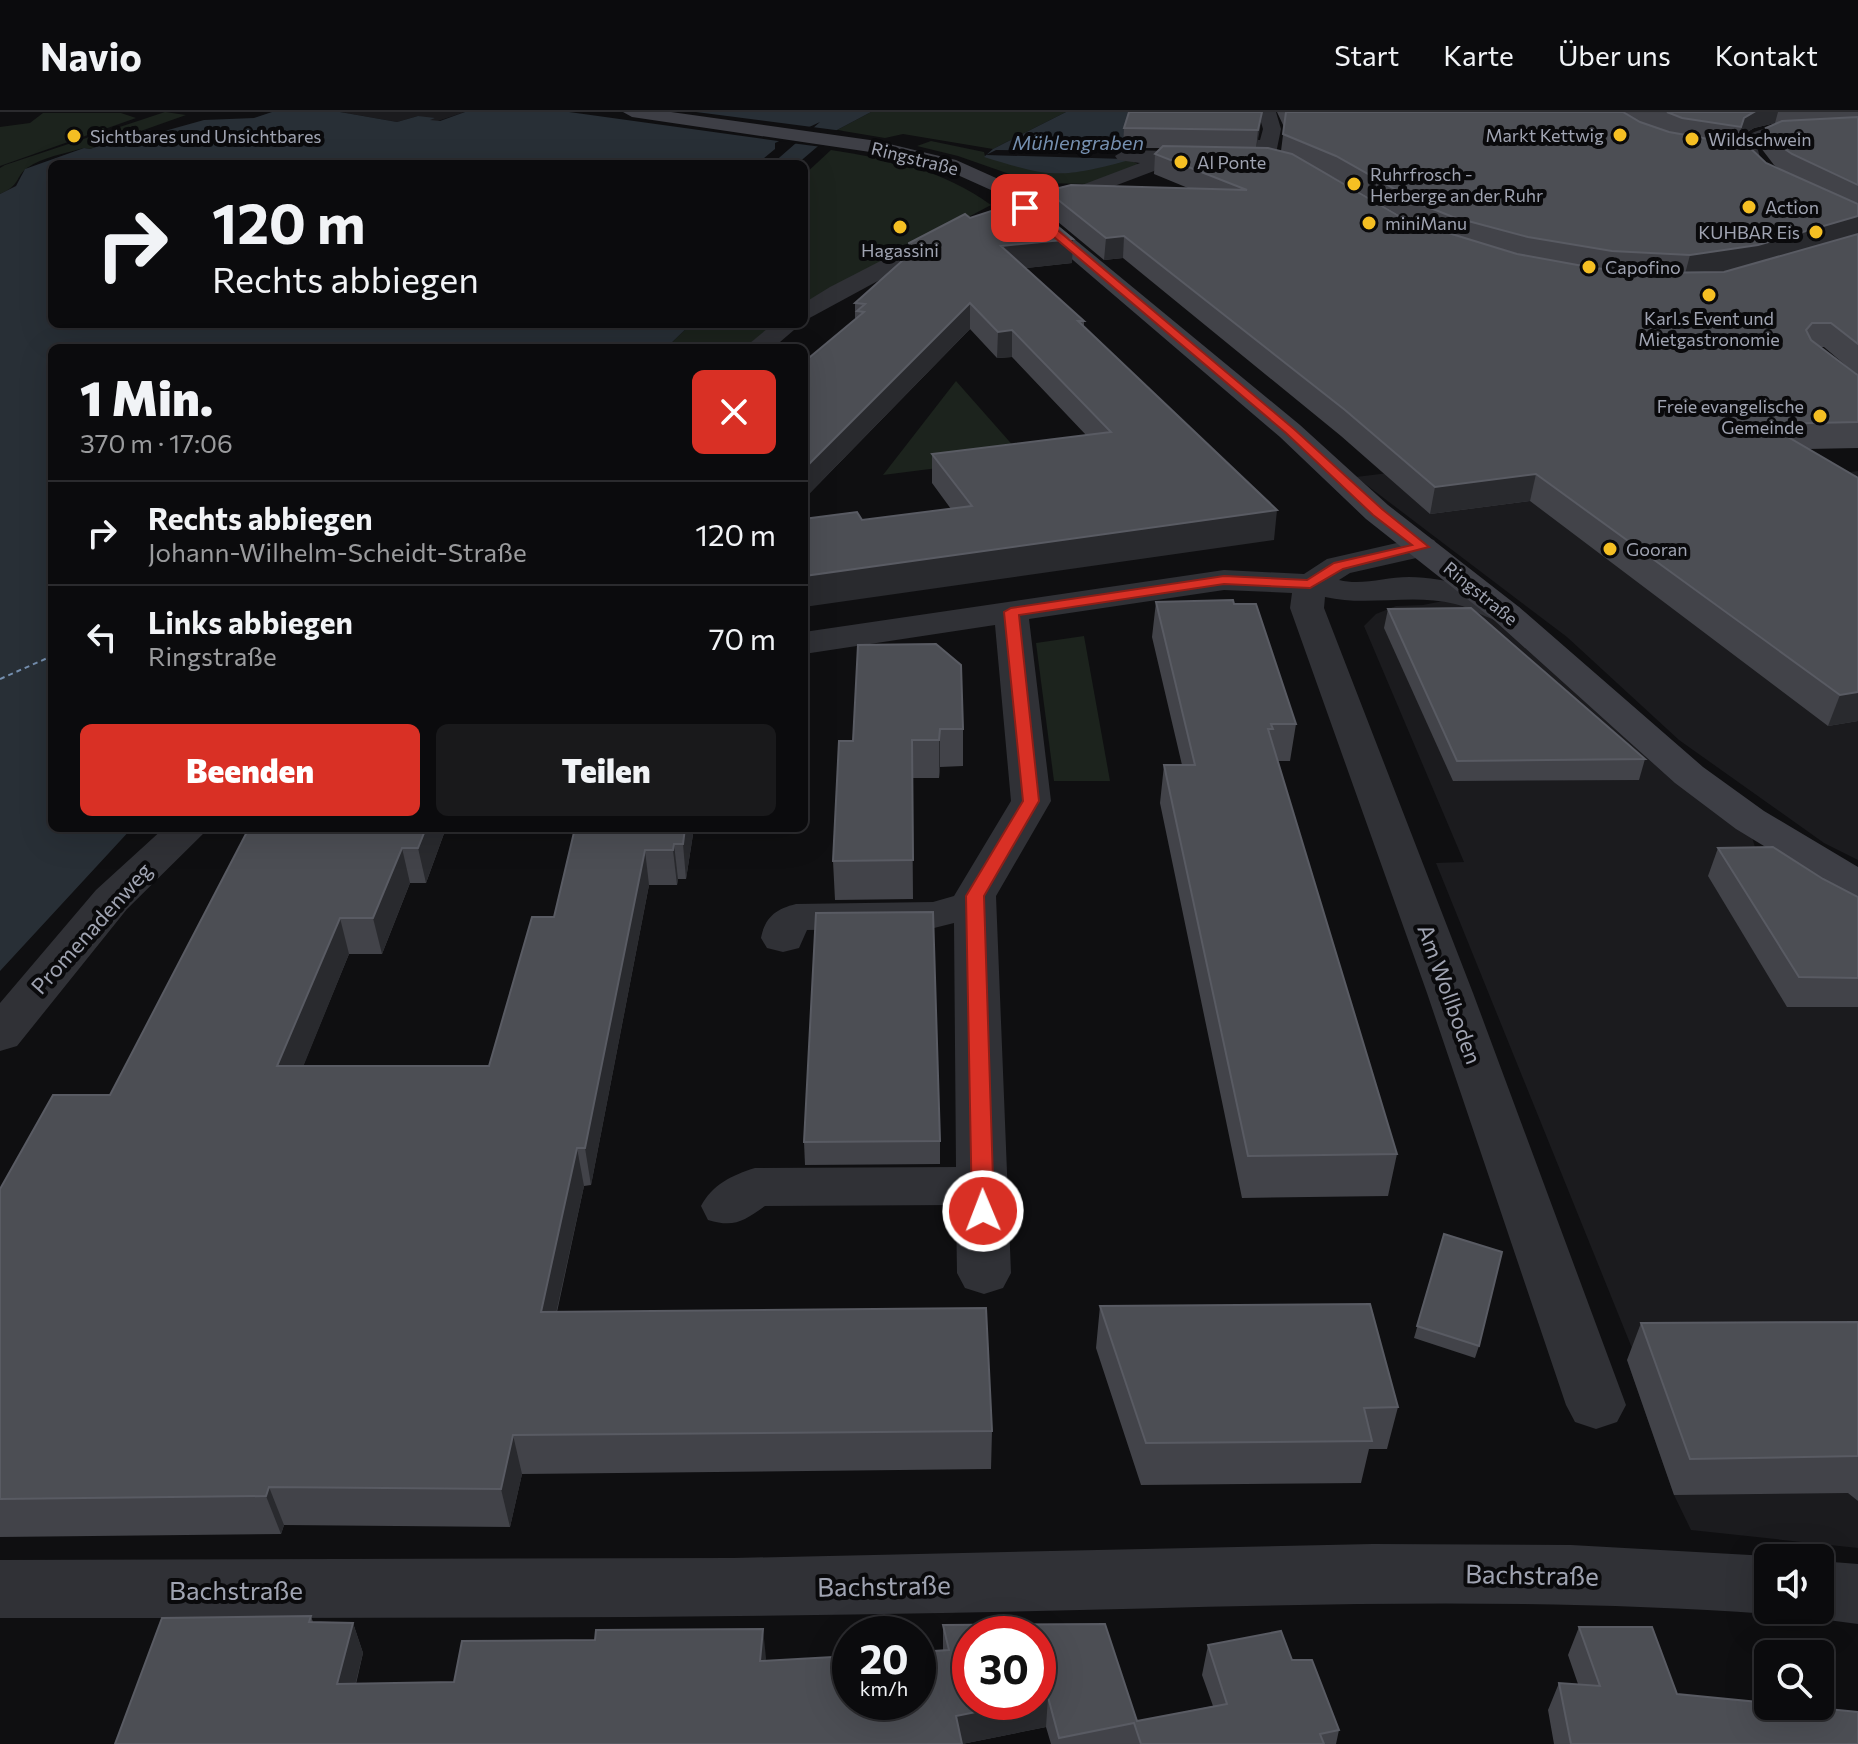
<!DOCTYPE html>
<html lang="de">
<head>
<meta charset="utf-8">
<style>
  body { margin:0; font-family:Commissioner,sans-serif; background:#19191b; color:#f1f3f6; height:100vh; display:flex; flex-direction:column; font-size:30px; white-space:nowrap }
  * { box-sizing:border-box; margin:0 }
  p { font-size:26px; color:#9a9b9d }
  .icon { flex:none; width:44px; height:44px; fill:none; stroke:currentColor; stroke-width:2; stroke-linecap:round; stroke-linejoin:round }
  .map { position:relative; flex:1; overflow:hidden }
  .panel { position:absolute; left:48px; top:232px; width:760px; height:488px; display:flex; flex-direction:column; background:#0b0b0d; border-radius:12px; box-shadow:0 8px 32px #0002,0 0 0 2px #2b2b2e }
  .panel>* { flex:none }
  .guide { position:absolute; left:48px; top:48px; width:760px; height:168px; border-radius:12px; box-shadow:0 8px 32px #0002,0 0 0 2px #2b2b2e; background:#0b0b0d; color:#f1f3f6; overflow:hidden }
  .tools { position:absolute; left:1754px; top:1432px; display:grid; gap:16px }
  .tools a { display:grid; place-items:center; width:80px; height:80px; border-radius:12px; background:#0b0b0d; box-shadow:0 8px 32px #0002,0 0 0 2px #2b2b2e; font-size:40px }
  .speed { position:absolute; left:832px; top:1504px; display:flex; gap:16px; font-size:40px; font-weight:700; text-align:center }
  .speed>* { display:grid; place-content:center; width:104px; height:104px; border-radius:50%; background:#0b0b0d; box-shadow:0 8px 32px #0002,0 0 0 2px #2b2b2e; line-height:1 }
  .speed small { font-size:20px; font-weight:400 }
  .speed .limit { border:12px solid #d22; background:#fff; color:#111 }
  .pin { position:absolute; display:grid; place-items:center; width:68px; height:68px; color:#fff; margin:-34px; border-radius:16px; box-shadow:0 4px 12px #0006 }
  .me { position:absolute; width:88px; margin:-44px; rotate:359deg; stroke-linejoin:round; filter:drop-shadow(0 0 6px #0008) }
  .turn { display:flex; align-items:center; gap:28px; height:168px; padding:0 32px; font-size:36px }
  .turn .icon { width:104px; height:104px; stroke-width:2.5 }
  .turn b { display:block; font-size:56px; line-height:68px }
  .round { display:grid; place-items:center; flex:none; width:84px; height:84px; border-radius:12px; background:#19191b }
  .headline { display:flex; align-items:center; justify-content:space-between; height:136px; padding:0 32px }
  h1 { font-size:48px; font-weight:800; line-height:60px }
  .action { display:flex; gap:16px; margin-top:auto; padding:16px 32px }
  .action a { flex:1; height:92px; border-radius:12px; background:#d93025; color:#fff; font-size:32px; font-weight:800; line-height:92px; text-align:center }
  .action a+a { background:#19191b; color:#f1f3f6 }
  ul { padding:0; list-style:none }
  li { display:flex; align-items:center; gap:24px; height:104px; padding:0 32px; border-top:2px solid #2b2b2e }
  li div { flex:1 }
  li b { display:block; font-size:30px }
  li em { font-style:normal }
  header { display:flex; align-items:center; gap:48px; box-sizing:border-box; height:112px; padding:0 40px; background:#0b0b0d; border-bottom:2px solid #2b2b2e }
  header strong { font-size:38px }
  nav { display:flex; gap:44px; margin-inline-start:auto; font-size:28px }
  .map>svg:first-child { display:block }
  .built { fill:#1b1b1e }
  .green { fill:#1c231d }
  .water { fill:#282f36 }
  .pier { fill:#0f0f11 }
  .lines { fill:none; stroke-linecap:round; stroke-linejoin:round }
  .ferry { stroke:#758faf; stroke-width:2; stroke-dasharray:5 4; stroke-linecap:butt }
  .street { fill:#303136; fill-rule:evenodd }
  .secondary { fill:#3e3f46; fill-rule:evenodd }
  .wall { fill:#424349; fill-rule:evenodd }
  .shaded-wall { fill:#292a2e }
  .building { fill:#4c4e54; stroke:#595b63; stroke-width:2 }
  .route { fill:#d93025; stroke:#8d1f18; stroke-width:2 }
  .poi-dot { fill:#f5bf23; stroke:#0a0a0c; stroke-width:3 }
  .labels { text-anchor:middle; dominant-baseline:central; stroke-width:8; stroke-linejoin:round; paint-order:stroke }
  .far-poi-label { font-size:18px; fill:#a0a4b2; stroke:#0a0a0c; text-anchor:start }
  .far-street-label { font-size:18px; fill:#a0a4b2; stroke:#0a0a0c }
  .far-water-label { font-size:20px; font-style:italic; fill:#758faf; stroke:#0a0a0c }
  .street-label { font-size:22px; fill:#a0a4b2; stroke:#0a0a0c }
  .near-street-label { font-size:26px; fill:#a0a4b2; stroke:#0a0a0c }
</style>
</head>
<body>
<header>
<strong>Navio</strong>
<nav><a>Start</a><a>Karte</a><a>Über uns</a><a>Kontakt</a></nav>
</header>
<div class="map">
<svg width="1858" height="1632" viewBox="0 0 1858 1632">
  <rect width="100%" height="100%" fill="#0f0f11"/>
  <!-- built -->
  <g class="built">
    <polygon points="340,0 465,0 435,10 418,4 397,10"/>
    <polygon points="1566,339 1819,364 1858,359 1858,748 1824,731 1679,628 1567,525 1356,365"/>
    <polygon points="1463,485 1501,504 1748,711 1763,763 1858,820 1858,1436 1691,1418 1674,1383 1627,1248 1636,1246 1436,751 1464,750 1364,514 1376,502 1396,494 1423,493"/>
  </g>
  <!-- green -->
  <g class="green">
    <path d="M165 0 186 3 90 37 84 36C67 41 42 45 27 56 15 65 21 73 0 82V56L5 53Z"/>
    <polygon points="871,0 1066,0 993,37 903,22 885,26 837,18"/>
    <polygon points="43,1 121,1 136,6 0,54 0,15 30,11"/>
    <polygon points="931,29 984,40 985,44 1132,49 1140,53 1091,72 1035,71 958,44 917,34"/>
    <path d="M831 38C889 47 943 58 991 93L804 192V63Z"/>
    <polygon points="691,212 777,212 747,236 666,236"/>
    <polygon points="956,269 1023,345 883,363"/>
    <polygon points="1084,524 1110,669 1054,669 1036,531"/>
  </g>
  <!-- water -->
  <g class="water">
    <polygon points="272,0 340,0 397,10 418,4 435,6 430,8 440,9 465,0 871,0 837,18 797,52 772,52 820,10 775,31 775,37 757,52 52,52 52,212 691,212 666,236 52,236 52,716 132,716 0,859 0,82 16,74 25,57 84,36 90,37 146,18 161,20 204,8 254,6"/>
    <path d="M1066 0H1140L1125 39 1126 49C1059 67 1049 65 984 45L993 37Z"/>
  </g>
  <!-- pier -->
  <g class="pier">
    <polygon points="569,0 696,0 843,19 822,35 791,31 803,21 785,30"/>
    <polygon points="996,38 1090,39 1125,42 1126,47 986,43"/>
  </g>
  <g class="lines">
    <!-- ferry -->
    <polyline class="ferry" points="0,567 52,544"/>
    <!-- street -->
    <g class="street">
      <polygon points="1258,0 1276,0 1281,17 1274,51 1260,51 1258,40 1198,35 1188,29 1198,23 1260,28 1263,17"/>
      <path d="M1858 9V21L1776 26 1757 34 1760 46 1757 50H1743L1737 32C1759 6 1826 11 1858 9Z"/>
      <polygon points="1125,38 1215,40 1225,46 1215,52 1160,51 1154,59 1059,95 1052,97 1041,91 1045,87 1140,51 1118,48 1115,44"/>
      <polygon points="962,107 973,114 970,119 804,209 804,191 830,175"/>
      <polygon points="773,212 801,212 773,236 744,236"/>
      <path d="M1423 425 1434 428 1439 435 1434 442 1350 461 1339 468C1362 474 1385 465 1409 465 1448 465 1484 479 1519 495L1524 502 1519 509C1494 515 1478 497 1455 492 1411 481 1368 495 1325 485L1324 496 1473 881 1626 1293 1617 1310 1596 1317 1575 1310 1566 1293 1427 881 1290 496 1292 481 1224 478 1029 507 1051 689 996 784 1011 1161 1003 1176 984 1182 965 1176 957 1161 956 1093 765 1094C743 1109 735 1116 708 1108L701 1094C712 1073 732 1063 755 1056L956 1055 954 811 934 816 807 818 799 836 783 840 767 836 761 826C765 805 776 797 796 792L933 790 954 784 1011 689 995 513 804 542V520L1224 458 1304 462 1327 447Z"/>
      <polygon points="164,716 209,716 127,797 17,934 0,939 0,891 96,778"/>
      <path d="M1373 1432 1571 1433 1768 1444 1774 1446H1768V1498H1779L1768 1502C1492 1482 1218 1496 942 1501 628 1507 314 1506 0 1506V1448L734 1446Z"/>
      <polygon points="1820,1449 1858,1452 1858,1512 1820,1507 1797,1499 1820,1498"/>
    </g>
    <!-- secondary -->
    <polygon class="secondary" points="623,0 671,0 877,29 956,48 1005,70 1300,313 1388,393 1519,495 1703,655 1764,699 1858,755 1858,786 1843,782 1736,717 1675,671 1495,509 1366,407 1280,325 991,78 942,56 877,41 632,5"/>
  </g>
  <!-- wall -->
  <g class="wall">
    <path d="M1262 0 1256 36 1281 39 1284 15 1277 0H1858V336L1808 337 1858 609 1828 614 1530 389 1430 402 1341 324 1123 146 1104 148 1046 100 1047 79 1188 76 1154 62 1155 42 1161 36H1123L1124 16ZM1775 11H1779L1766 16 1761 36 1774 53 1778 56 1766 51 1737 32 1739 25 1754 16ZM1324 61 1333 65 1411 110 1406 108ZM1820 235H1824L1857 263Z"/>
    <polygon points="970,106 1072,151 1026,156 1084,209 1084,215 1274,428 862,408 951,397 932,371 932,342 1086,323 1012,245 997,246 970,217 804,387 804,250 855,207 855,191 909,143 909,131"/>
    <polygon points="1156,490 1234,492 1296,612 1290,649 1277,649 1397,1042 1388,1084 1242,1086 1160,691 1164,653 1182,653 1152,525"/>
    <polygon points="1388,497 1645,647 1639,668 1453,669 1384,516"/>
    <polygon points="858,533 963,617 963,654 940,655 939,666 912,666 913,787 835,788 833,749 853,629"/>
    <polygon points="249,716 446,716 426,771 410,771 382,842 349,842 303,954 489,954 554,805 575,716 694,716 686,767 678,767 677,773 649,773 591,1073 584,1074 557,1200 992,1319 991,1357 522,1362 510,1415 284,1413 281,1422 0,1425 0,1077 110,983"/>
    <polygon points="1718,736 1823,767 1858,785 1858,895 1787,895 1708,764"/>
    <polygon points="940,1029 940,1052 805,1053 804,1030"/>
    <polygon points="1444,1122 1479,1234 1475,1246 1414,1226"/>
    <polygon points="1100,1194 1398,1295 1387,1337 1369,1337 1361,1371 1141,1373 1096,1236"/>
    <polygon points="1858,1210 1858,1389 1848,1381 1674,1383 1627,1248 1641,1211"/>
    <polygon points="311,1504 313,1510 353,1511 363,1541 356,1572 454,1570 766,1549 943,1538 943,1513 1137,1609 1213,1594 1202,1563 1208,1533 1292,1548 1339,1618 1336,1632 1051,1632 1046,1615 962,1632 115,1632"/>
    <polygon points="1579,1515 1677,1582 1858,1632 1554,1632 1548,1598 1559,1571 1578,1572 1568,1543"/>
  </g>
  <!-- shaded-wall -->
  <g class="shaded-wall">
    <polygon points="1262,0 1260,17 1256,38 1258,18"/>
    <polygon points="1754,0 1778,0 1775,11 1754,16 1739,25 1744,6"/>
    <polygon points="1858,104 1858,122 1752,156 1684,166 1690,143"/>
    <polygon points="1124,124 1123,146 1104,148 1106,126"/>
    <polygon points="1073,127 1072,151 1001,159 1001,134"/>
    <polygon points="970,191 970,217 804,387 804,357"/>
    <polygon points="1012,218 1012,245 997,246 998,220"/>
    <polygon points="1536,362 1530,389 1430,402 1435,375"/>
    <polygon points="1277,398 1274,428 804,495 804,464"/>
    <polygon points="1858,580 1858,609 1828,614 1840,583"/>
    <polygon points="940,617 940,655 939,666 939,628"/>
    <polygon points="426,716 446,716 426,771 418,736"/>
    <polygon points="685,716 694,716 686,767 683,732"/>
    <polygon points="674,732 678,767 677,773 673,738"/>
    <polygon points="402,736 410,771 382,842 373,806"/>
    <polygon points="645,738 649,773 591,1073 585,1036"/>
    <polygon points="340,806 349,842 288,992 277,954"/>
    <polygon points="577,1036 584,1074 548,1238 541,1200"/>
    <polygon points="513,1323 522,1362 510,1415 501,1377"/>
    <polygon points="269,1375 284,1413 281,1422 266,1384"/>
    <polygon points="353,1511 363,1541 348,1602 337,1572"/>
    <polygon points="763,1517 766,1546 763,1579 760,1549"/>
    <polygon points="1048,1585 1046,1615 962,1632 956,1604 1025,1590 1038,1590 1038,1587"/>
  </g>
  <!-- building -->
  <g class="building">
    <polygon points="1129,0 1262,0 1258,18 1124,16"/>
    <polygon points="1286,0 1623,0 1640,10 1669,20 1748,34 1766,51 1858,92 1858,104 1758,133 1690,143 1612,139 1528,125 1453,105 1423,93 1336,44 1283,22"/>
    <polygon points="1667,0 1754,0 1744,6 1741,15 1682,6"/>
    <polygon points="1858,5 1858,73 1792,42 1779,33 1766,16 1782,9"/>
    <polygon points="1163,34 1268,36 1292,42 1406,108 1517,142 1594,156 1647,161 1724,160 1858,122 1858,232 1831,211 1812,211 1806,218 1811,228 1856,262 1858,263 1858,310 1766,312 1858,366 1858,580 1840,583 1536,362 1435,375 1345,298 1124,124 1106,126 1047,79 1071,73 1247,78 1155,42"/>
    <polygon points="1025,88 1073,127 1001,134 1084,209 1078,209 1277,398 804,464 804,407 857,400 862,408 972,394 932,342 1111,320 1012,218 998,220 970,191 804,357 804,250 864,200 857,199 865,192 855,191 911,141 909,131 965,102 970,106"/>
    <polygon points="1233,488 1234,492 1256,492 1296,612 1271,612 1273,617 1268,617 1397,1042 1248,1044 1164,653 1195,653 1156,490"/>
    <polygon points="1471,496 1645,647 1457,649 1388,497"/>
    <polygon points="936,532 961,553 963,617 940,617 939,628 912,628 913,748 833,749 839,629 853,629 858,533"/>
    <polygon points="249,716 426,716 418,736 402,736 373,806 340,806 277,954 489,954 532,805 554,805 575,716 685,716 683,732 674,732 673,738 645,738 585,1036 577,1036 541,1200 986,1196 992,1319 513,1323 501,1377 269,1375 266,1384 0,1387 0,1077 53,983 110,983"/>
    <polygon points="1773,735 1823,767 1858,785 1858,866 1799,865 1718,736"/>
    <polygon points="933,800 940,1029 804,1030 816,801"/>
    <polygon points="1444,1122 1502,1140 1479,1234 1417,1214"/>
    <polygon points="1370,1192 1398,1295 1364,1296 1372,1329 1146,1331 1100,1194"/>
    <polygon points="1858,1210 1858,1344 1690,1347 1641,1211"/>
    <polygon points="311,1504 309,1510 353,1511 337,1572 454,1570 462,1529 595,1528 596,1518 763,1517 760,1549 850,1544 850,1590 918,1590 918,1540 949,1538 943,1513 1105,1512 1137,1609 1227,1592 1208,1533 1281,1519 1292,1548 1312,1548 1339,1618 1320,1622 1324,1632 1141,1632 1134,1611 1059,1626 1048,1585 1038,1587 1038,1522 970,1522 970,1590 1025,1590 956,1604 962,1632 115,1632 162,1506"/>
    <polygon points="1579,1515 1652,1515 1677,1582 1768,1591 1768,1594 1798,1594 1858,1600 1858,1632 1571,1632 1559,1571 1600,1574"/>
  </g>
  <!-- route -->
  <polygon class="route" points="1022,94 1029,94 1294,317 1382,397 1429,435 1343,457 1310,476 1224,472 1019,503 1039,689 984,784 994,1099 990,1105 975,1105 972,1099 966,784 1023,689 1004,500 1011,496 1224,464 1307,468 1334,451 1412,433 1373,403 1286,321 1022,98"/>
  <!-- markers -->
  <g class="poi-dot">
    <circle cx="1620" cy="23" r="8"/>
    <circle cx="74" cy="24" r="8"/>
    <circle cx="1692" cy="27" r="8"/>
    <circle cx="1181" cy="50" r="8"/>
    <circle cx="1354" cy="72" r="8"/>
    <circle cx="1749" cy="95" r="8"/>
    <circle cx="1369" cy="111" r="8"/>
    <circle cx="900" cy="115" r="8"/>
    <circle cx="1816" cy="120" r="8"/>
    <circle cx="1589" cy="155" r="8"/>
    <circle cx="1709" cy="183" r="8"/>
    <circle cx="1820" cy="304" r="8"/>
    <circle cx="1610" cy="437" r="8"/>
  </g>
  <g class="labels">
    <!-- far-poi labels -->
    <g class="far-poi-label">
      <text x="1604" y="23" text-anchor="end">Markt Kettwig</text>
      <text x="90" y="24">Sichtbares und Unsichtbares</text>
      <text x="1708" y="27">Wildschwein</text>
      <text x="1197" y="50">Al Ponte</text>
      <text x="1370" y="62">Ruhrfrosch -<tspan x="1370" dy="21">Herberge an der Ruhr</tspan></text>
      <text x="1765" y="95">Action</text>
      <text x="1385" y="111">miniManu</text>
      <text x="1800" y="120" text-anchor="end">KUHBAR Eis</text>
      <text x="900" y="138" text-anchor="middle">Hagassini</text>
      <text x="1605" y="155">Capofino</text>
      <text x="1709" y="206" text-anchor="middle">Karl.s Event und<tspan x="1709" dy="21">Mietgastronomie</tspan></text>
      <text x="1804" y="294" text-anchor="end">Freie evangelische<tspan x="1804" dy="21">Gemeinde</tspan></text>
      <text x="1626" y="437">Gooran</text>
    </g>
    <!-- far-street labels -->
    <g class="far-street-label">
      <text transform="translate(915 46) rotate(14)">Ringstraße</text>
      <text transform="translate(1481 481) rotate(39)">Ringstraße</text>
    </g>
    <!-- far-water labels -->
    <g class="far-water-label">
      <text x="1078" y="30">Mühlengraben</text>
    </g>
    <!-- street labels -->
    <g class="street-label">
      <text transform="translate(91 816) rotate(-48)">Promenadenweg</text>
      <text transform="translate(1450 882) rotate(70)">Am Wollboden</text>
    </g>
    <!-- near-street labels -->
    <g class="near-street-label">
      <text transform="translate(1532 1462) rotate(1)">Bachstraße</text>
      <text transform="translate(884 1473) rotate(-1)">Bachstraße</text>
      <text x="236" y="1477">Bachstraße</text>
    </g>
  </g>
</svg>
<div class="tools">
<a><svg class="icon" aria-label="sound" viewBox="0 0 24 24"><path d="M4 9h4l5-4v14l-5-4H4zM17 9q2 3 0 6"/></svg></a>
<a><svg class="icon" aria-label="search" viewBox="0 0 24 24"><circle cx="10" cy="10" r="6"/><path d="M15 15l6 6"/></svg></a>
</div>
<div class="speed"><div>20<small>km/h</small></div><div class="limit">30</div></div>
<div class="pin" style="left:1025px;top:96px;background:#d93025"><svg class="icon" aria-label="arrive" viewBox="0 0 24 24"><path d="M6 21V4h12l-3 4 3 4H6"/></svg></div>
<svg class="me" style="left:983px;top:1099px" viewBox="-20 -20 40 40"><circle r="17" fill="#d93025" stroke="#fff" stroke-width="3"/><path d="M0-11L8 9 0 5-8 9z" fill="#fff"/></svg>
<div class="guide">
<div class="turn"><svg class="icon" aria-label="right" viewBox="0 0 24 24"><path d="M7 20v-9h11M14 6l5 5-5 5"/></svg><div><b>120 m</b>Rechts abbiegen</div></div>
</div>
<section class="panel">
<div class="headline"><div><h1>1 Min.</h1><p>370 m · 17:06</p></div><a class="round" style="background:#d93025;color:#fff"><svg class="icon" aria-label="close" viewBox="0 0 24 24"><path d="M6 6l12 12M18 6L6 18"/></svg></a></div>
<ul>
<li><svg class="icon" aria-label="right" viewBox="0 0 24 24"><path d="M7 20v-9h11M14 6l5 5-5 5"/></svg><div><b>Rechts abbiegen</b><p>Johann-Wilhelm-Scheidt-Straße</p></div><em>120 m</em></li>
<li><svg class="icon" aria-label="left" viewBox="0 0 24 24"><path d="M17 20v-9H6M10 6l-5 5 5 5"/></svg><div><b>Links abbiegen</b><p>Ringstraße</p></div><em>70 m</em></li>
</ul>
<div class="action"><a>Beenden</a><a>Teilen</a></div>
</section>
</div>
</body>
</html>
